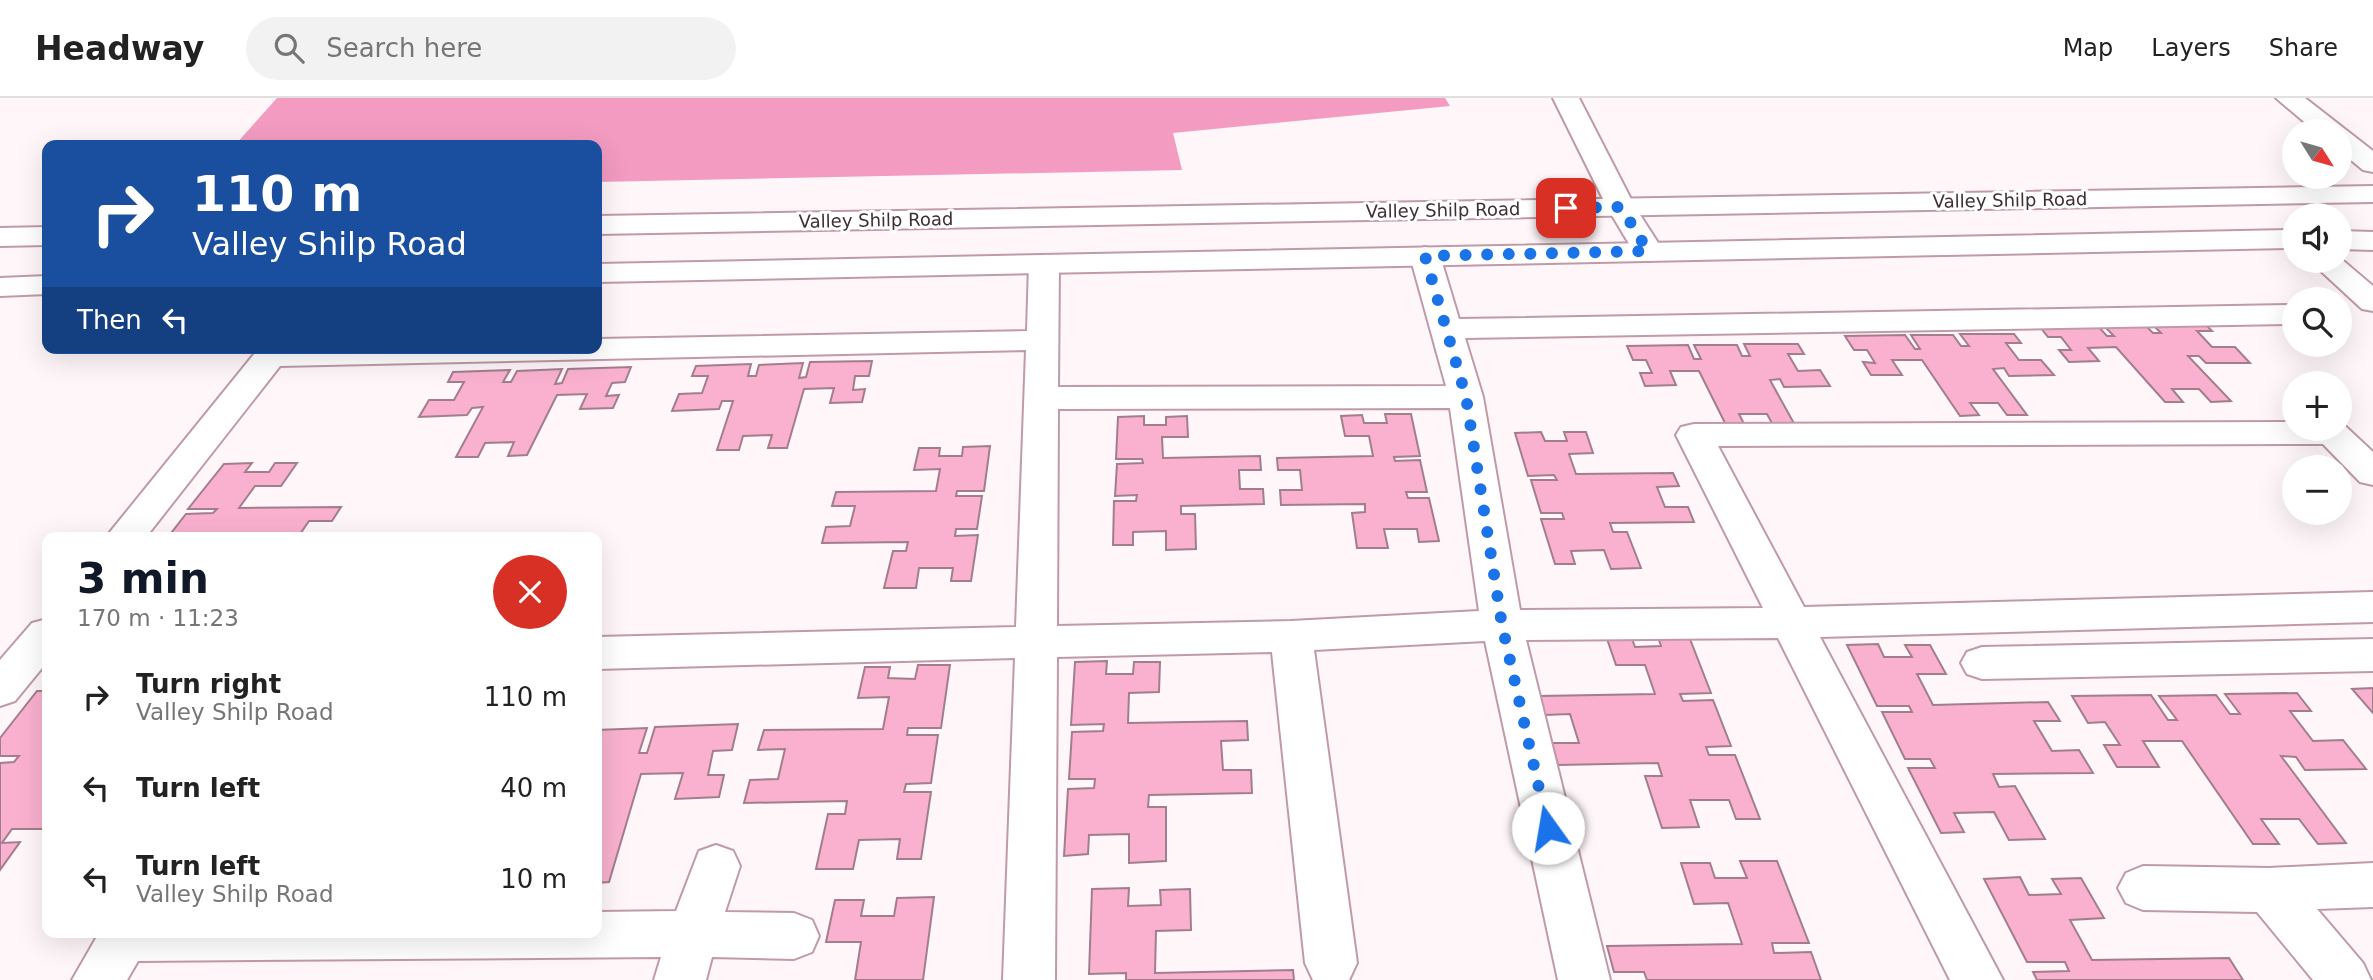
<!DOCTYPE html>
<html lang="en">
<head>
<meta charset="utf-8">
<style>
  body { margin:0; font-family:"DejaVu Sans",sans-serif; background:#f2f2f2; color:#222; height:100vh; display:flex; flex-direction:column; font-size:26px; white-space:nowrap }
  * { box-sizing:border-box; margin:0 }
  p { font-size:23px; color:#767676 }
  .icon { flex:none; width:38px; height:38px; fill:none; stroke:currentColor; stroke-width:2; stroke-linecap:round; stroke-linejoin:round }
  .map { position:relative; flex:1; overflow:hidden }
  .drawer { position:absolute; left:42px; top:434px; width:560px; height:406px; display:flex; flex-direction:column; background:#fff; border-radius:14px; box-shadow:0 7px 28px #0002 }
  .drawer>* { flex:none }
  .top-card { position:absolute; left:42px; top:42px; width:560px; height:214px; border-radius:14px; box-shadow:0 7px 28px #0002; background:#1a4fa0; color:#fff; overflow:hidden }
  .needle { width:46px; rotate:127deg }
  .buttons { position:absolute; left:2282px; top:21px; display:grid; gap:14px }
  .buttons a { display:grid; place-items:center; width:70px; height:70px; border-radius:50%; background:#fff; box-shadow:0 7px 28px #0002; font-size:35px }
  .pin { position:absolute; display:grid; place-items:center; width:60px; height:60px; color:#fff; margin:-30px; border-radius:14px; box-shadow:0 4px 10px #0006 }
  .me { position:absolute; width:77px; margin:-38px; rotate:347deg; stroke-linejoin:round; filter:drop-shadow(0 0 5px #0008) }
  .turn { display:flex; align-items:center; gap:24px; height:147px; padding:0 35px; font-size:32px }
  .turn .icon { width:91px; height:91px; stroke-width:2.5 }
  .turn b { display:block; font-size:49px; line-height:60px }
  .then { display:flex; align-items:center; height:66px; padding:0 35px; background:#0003; gap:14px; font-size:26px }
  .round { display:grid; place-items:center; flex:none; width:74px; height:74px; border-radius:37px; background:#f2f2f2 }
  .headline { display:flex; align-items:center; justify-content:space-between; height:119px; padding:0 35px }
  h1 { font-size:42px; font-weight:700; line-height:52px; color:#111827 }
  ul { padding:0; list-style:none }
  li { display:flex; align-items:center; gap:21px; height:91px; padding:0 35px }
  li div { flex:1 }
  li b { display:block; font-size:26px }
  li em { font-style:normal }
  header { display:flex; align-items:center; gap:42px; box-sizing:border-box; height:98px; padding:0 35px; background:#fff; border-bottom:2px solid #e0e0e0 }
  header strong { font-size:33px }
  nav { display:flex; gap:38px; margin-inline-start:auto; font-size:24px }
  .search { width:490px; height:63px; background:#f2f2f2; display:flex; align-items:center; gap:18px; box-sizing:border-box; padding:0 24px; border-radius:38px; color:#767676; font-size:26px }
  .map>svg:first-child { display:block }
  .water { fill:#f39bc1 }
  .building { fill:#f9b1cf; stroke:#a27e8d; stroke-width:2 }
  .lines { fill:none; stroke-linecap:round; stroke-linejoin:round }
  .street-casing { stroke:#c09aa9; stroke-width:4 }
  .secondary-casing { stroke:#c09aa9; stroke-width:4 }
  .street { fill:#fff; fill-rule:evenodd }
  .secondary { fill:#fff; fill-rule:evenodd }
  .route { stroke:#1a73e8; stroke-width:12; stroke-dasharray:0 21.6 }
  .labels { text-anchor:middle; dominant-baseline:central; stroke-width:6; stroke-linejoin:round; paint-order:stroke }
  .far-street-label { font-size:18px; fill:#3e2f35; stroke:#fff }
</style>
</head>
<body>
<header>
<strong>Headway</strong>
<div class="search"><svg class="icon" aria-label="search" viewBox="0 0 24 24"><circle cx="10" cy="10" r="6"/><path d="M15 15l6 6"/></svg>Search here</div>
<nav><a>Map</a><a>Layers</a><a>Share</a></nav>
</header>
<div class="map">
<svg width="2373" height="882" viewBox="0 0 2373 882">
  <rect width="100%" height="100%" fill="#fef6f9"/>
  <!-- water -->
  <polygon class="water" points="277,0 1445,0 1450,8 1173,35 1182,72 597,84 597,47 235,47"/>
  <!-- building -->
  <g class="building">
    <polygon points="2150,224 2203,224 2212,233 2197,233 2212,249 2235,249 2250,265 2206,265 2199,258 2188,258 2231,303 2211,304 2199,291 2172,291 2183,304 2165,304 2116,249 2088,250 2099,263 2069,264 2059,252 2071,252 2061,239 2048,239 2037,225 2095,225 2107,238 2114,238 2101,225 2143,225 2153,235 2161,235"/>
    <polygon points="1960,236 2014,236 2021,245 2006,245 2019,262 2041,262 2054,277 2009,278 2004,270 1993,271 2027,317 2007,317 1998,305 1970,305 1979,317 1960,318 1922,262 1892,262 1902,277 1871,277 1863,264 1875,265 1867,252 1854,252 1845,238 1905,237 1915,251 1920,251 1911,237 1953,237 1961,248 1969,248"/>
    <polygon points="1744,246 1798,246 1804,256 1788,256 1798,273 1820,272 1830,288 1784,289 1780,281 1770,282 1796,329 1774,329 1767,316 1739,316 1746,330 1727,329 1699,273 1670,273 1676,287 1645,288 1640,275 1652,275 1646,262 1633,262 1627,248 1688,247 1694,261 1701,261 1694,247 1737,247 1742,258 1750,258"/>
    <polygon points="872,263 869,278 855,278 853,292 865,291 862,304 830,305 834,290 804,291 787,350 768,350 772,337 743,338 739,352 717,352 733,303 722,303 719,311 672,313 679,296 702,295 708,278 692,278 696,268 751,266 748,278 756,278 759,267 803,265 799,280 806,279 810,264"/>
    <polygon points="631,269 625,284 612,285 606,298 619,297 613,310 580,311 587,296 557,297 527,357 508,358 514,344 485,345 478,359 456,359 483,309 472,310 467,317 419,319 429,302 454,302 464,284 448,284 453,274 510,272 503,284 511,284 517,273 562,271 555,286 562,285 568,271"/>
    <polygon points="1385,316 1411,316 1420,358 1394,359 1395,363 1420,362 1427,394 1406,394 1408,400 1429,400 1439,443 1419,444 1417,431 1384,431 1388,450 1357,450 1352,415 1365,414 1365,406 1281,407 1280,392 1302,392 1300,372 1278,372 1277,360 1373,358 1369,338 1345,338 1341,318 1362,317 1364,325 1387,325"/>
    <polygon points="1144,318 1144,327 1166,327 1166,319 1187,318 1188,339 1162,339 1163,360 1260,358 1261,372 1239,372 1240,391 1263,391 1264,406 1181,408 1181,416 1195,416 1196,451 1166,452 1166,433 1133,434 1133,447 1113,447 1114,403 1136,403 1137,397 1115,398 1117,366 1143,365 1142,361 1116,361 1118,319"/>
    <polygon points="1541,334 1545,343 1567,343 1564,334 1586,334 1593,355 1569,356 1576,376 1673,375 1679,388 1657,389 1665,409 1688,409 1694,424 1610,425 1613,434 1627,434 1641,470 1611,471 1604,452 1571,453 1575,466 1555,466 1541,421 1564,421 1562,415 1541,415 1531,382 1557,382 1554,377 1528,378 1515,335"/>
    <polygon points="990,348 984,393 957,393 956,398 982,398 977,431 956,431 955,438 978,437 971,483 951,483 953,470 919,470 916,490 884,490 893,453 906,453 908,444 822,445 826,429 850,428 855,408 832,408 836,394 936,393 940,371 914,372 919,350 940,350 939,358 962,358 963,349"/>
    <polygon points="252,365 245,374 269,374 275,365 297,365 281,388 255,388 239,410 341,409 332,423 309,423 298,439 168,439 186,416 213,415 217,411 188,411 224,366"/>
    <polygon points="1657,536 1688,536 1711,595 1680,596 1683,603 1713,602 1731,648 1706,649 1709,657 1735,657 1760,721 1736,721 1729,702 1690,702 1699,729 1662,730 1645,678 1662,678 1658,665 1558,667 1552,645 1579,645 1570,616 1545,617 1539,598 1655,596 1645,567 1616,567 1606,538 1631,538 1635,549 1661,548"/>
    <polygon points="1878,546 1884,559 1912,559 1905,547 1930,547 1946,576 1917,576 1933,607 2048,604 2060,623 2034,623 2052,653 2079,652 2093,675 1993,676 1999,689 2015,688 2045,741 2009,742 1994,714 1954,715 1964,734 1941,735 1908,670 1935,670 1930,661 1905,661 1882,614 1912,614 1909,608 1877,608 1847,547"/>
    <polygon points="1107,563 1106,576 1133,576 1134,564 1160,564 1159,594 1129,595 1128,625 1247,623 1248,642 1221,643 1223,672 1251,672 1252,695 1149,697 1148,709 1166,709 1166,763 1129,765 1129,736 1089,737 1088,756 1064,758 1068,691 1094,690 1095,681 1069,681 1072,634 1103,633 1104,626 1071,627 1075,564"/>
    <polygon points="918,567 950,567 941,630 908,630 907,637 938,637 931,685 906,686 904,694 931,694 921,761 897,761 900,741 859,742 853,771 816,771 828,716 845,716 847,703 744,705 750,682 778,681 785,651 758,652 764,632 883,631 889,599 858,600 865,569 890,569 888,580 915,581"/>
    <polygon points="2373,590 2373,615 2352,591"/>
    <polygon points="37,593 47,593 47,731 12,731 2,745 20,744 0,772 0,665 14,664 19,658 0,658 0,640"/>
    <polygon points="2297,595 2311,613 2290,613 2313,643 2343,642 2366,671 2305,672 2296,659 2281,658 2346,745 2318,746 2299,721 2261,721 2279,746 2253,746 2182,643 2143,643 2159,669 2117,669 2104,647 2120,647 2105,624 2088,625 2072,598 2151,597 2168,622 2177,622 2159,598 2216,597 2230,616 2240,616 2225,596"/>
    <polygon points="738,626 732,652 713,653 708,677 724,677 719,699 675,701 683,675 641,676 609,784 597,785 597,632 647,630 639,655 647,655 655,629"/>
    <polygon points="1740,763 1777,763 1809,845 1772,845 1774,855 1811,854 1821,882 1647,882 1644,874 1614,874 1607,848 1742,846 1728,805 1694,806 1681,765 1710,765 1715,780 1747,780"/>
    <polygon points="2020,779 2029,797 2061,796 2052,781 2081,780 2104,820 2070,822 2092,862 2229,860 2243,882 2037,882 2033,874 2069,873 2065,864 2027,864 1984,781"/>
    <polygon points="1129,790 1128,808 1161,807 1160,792 1190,791 1191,832 1156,833 1155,875 1293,872 1294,882 1126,882 1126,875 1089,876 1092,791"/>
    <polygon points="934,799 923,882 855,882 861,844 826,844 835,802 864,802 861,818 894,818 897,800"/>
  </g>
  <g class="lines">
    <!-- street casing -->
    <g class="street-casing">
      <g id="street">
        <polygon points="1553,0 1579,0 1635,109 1664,154 1660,160 1649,163 1638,160 1634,154 1607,109"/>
        <polygon points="2276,0 2305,0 2373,53 2373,74 2363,72 2340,53 2340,33 2315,33"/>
        <path d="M1425 149 1436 152 1440 158 1459 221 2294 207V226L1465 240 1483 299 1520 512 1763 510 1676 337 1681 329 1694 326 2294 324V331H2340V326L2344 327 2373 354V387L2360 384 2323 346 1718 348 1804 509 2373 494V524L1820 539 2003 882H1950L1778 540 1526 542 1610 882H1558L1485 543 1314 552 1357 865 1349 882H1313L1305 865 1272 554 1057 559 1055 882H1003L1015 560 597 571V539L1016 529 1026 252 280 268 146 439H106L259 250H597V241L1027 233 1029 166 1033 160 1044 157 1055 160 1059 166 1058 289 1446 288 1410 158 1414 152ZM1450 310 1479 513 1291 523 1057 528 1058 311Z"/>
        <polygon points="2340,160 2373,188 2373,213 2362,211 2310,163 2340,163"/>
        <polygon points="47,521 47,564 15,603 0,608 0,562 32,525"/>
        <polygon points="2373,541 2373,573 1982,581 1967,576 1961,565 1967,554 1982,549"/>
        <polygon points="716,747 733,753 740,768 725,814 794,815 812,822 819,838 812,854 794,861 712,859 706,882 654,882 661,859 138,863 127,882 72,882 99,835 597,835 597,814 676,813 699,753"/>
        <polygon points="2373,765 2373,809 2317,811 2363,865 2371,882 2313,882 2257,814 2143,812 2126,805 2118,790 2126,775 2143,768 2269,770"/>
      </g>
    </g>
    <!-- secondary casing -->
    <g class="secondary-casing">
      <g id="secondary">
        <polygon points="2373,88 2373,104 597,136 597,118"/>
        <polygon points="47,129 47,147 0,148 0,130"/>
        <polygon points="2294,132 2294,150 597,184 597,166"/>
        <polygon points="2340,133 2373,134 2373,152 2340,151"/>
        <polygon points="47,178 47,196 0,198 0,180"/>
      </g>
    </g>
    <!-- street -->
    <use href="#street" class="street"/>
    <!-- secondary -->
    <use href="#secondary" class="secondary"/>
  </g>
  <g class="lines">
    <!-- route -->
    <polyline class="route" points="1548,730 1502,527 1466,299 1425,158 1648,153 1621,109 1566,110"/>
  </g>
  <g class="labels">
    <!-- far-street labels -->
    <g class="far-street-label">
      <text transform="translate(2010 102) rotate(-1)">Valley Shilp Road</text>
      <text transform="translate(1443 112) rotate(-1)">Valley Shilp Road</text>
      <text transform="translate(876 122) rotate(-1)">Valley Shilp Road</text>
    </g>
  </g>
</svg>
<div class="buttons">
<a><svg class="needle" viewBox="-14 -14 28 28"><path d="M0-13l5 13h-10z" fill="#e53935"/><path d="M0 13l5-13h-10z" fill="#767676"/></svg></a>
<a><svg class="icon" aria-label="sound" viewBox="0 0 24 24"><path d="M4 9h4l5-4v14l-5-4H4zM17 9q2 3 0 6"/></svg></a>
<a><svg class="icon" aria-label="search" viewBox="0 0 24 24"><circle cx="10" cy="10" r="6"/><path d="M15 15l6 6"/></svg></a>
<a>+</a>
<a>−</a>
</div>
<div class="pin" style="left:1566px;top:110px;background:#d93025"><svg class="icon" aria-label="arrive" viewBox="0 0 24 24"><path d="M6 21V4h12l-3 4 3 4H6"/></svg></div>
<svg class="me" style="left:1548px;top:730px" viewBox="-20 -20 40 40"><circle r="19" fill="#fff"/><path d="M0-13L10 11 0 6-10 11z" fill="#1a73e8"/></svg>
<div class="top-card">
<div class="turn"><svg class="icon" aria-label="right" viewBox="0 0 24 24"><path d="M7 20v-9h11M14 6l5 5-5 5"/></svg><div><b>110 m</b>Valley Shilp Road</div></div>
<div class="then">Then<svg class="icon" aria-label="left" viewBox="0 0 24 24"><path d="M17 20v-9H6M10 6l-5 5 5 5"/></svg></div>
</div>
<section class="drawer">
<div class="headline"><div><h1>3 min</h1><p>170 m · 11:23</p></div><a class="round" style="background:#d93025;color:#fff"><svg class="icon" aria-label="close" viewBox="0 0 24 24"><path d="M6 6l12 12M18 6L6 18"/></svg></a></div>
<ul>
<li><svg class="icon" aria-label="right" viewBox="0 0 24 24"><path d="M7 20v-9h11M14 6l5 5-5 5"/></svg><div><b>Turn right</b><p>Valley Shilp Road</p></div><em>110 m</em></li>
<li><svg class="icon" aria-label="left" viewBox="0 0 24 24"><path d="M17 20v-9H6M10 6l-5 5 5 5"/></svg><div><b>Turn left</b></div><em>40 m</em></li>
<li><svg class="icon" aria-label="left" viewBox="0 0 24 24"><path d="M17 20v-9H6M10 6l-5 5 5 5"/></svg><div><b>Turn left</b><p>Valley Shilp Road</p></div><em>10 m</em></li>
</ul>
</section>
</div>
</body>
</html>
